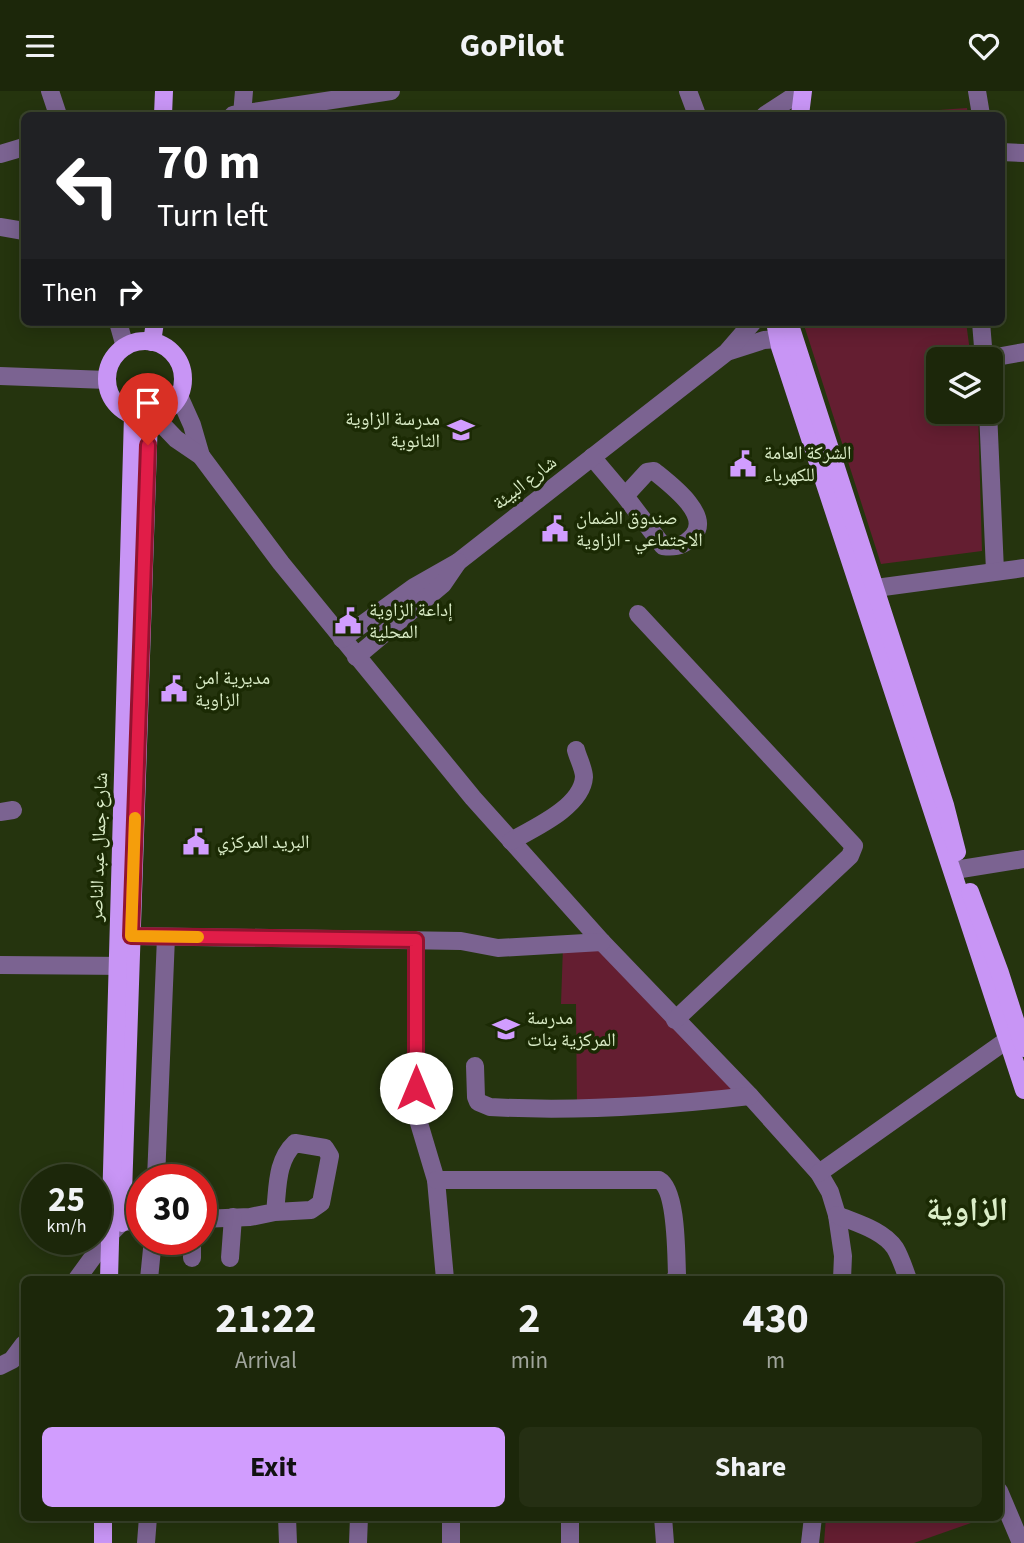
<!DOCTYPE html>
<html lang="en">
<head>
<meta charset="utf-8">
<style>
  body { margin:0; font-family:"Source Sans 3","Noto Naskh Arabic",sans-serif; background:#252f13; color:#f1f3f6; height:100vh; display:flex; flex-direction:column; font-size:26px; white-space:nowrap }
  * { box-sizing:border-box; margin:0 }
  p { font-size:23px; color:#a0a59c }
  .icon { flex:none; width:38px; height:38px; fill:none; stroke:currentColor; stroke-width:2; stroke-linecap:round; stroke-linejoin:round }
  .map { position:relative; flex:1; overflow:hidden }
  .side { position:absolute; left:21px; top:1185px; width:982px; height:245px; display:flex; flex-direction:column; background:#1c270a; border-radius:10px; box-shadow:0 4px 18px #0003,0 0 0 2px #3a442b }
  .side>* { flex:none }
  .banner { position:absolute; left:21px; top:21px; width:984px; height:214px; border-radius:10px; box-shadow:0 4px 18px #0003,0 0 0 2px #3a442b; background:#202124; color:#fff; overflow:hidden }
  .buttons { position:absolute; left:926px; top:256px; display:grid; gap:14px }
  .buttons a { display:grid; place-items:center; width:77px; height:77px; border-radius:10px; background:#1c270a; box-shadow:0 4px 18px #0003,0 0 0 2px #3a442b; font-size:35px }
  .speed { position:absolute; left:21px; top:1073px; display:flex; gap:14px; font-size:35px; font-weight:700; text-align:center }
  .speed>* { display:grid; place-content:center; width:91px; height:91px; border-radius:50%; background:#1c270a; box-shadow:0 4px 18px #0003,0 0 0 2px #3a442b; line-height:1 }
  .speed small { font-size:18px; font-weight:400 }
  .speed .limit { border:10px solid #d22; background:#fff; color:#111 }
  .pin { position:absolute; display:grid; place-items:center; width:60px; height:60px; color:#fff; margin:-72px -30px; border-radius:50% 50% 50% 0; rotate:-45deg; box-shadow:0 0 7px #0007 }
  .pin .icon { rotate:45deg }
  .me { position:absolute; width:77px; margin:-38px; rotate:0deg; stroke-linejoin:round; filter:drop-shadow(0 0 5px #0008) }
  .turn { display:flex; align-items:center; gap:24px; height:147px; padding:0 21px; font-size:32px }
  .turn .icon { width:91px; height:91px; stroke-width:2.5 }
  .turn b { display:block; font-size:49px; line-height:60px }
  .then { display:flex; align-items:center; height:66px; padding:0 21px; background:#0003; gap:14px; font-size:26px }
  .eta { display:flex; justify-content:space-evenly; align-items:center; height:119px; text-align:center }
  .eta b { font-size:42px; font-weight:700; line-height:49px }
  .button { display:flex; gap:14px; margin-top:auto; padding:14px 21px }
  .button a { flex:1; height:80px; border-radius:10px; background:#d19dfe; color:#111; font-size:28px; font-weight:700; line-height:80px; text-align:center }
  .button a+a { background:#252f13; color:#f1f3f6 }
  header { display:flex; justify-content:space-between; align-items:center; height:91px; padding:0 21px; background:#1c270a; font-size:32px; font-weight:700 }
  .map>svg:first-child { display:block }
  .green { fill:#641e31 }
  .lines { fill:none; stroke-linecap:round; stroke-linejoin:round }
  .minor { stroke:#7b6391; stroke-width:18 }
  .major { stroke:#c895f5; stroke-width:18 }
  .route-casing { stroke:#92132f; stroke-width:18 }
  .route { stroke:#e11d48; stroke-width:12 }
  .slow { stroke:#f59e0b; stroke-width:12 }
  .labels { text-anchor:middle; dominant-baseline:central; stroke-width:7; stroke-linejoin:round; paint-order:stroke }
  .poi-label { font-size:19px; fill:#dbedc8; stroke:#1b2a04; text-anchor:start }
  .street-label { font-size:19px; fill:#dbedc8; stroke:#1b2a04 }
  .town-label { font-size:33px; font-weight:bold; fill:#dbedc8; stroke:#1b2a04 }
</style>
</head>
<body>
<header><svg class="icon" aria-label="menu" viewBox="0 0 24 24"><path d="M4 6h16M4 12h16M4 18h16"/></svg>GoPilot<svg class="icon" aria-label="heart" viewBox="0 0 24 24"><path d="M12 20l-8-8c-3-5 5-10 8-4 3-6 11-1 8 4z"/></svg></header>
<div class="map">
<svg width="1024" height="1452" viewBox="0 0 1024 1452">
  <rect width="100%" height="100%" fill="#25340e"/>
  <!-- green -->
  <g class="green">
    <polygon points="967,17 968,24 869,24"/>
    <polygon points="803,231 966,231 971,268 938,268 938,320 978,320 982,460 881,473"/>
    <polygon points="602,853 750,1005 577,1018 576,913 561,913 563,855"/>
    <polygon points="826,1426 988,1426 914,1452 824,1452"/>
  </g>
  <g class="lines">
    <!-- minor -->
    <g class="minor">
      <polyline points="50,0 58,24"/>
      <polyline points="688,0 697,24"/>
      <polyline points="977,0 981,24"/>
      <polyline points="233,24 391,0"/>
      <polyline points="242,24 244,0"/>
      <polyline points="765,24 802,0"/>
      <polyline points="1001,61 1024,62"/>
      <polyline points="0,63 24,56"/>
      <polyline points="0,136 24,140"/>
      <polyline points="118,231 125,256"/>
      <polyline points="981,231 984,268"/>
      <polyline points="730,260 764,249 778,248"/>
      <polyline points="985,268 1024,261"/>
      <polyline points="0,285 107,289"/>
      <polyline points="179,305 192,334 201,365"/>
      <polyline points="988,320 995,480"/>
      <polyline points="154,325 176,348 201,365 281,472 473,707 602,851 750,1005 819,1082 830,1101 837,1124 843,1165 842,1188"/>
      <path d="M592 366 625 405 663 455C675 457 684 455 693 445 712 424 670 393 654 380L647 381 625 405"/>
      <polyline points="861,499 1024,477"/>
      <polyline points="638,523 854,755 850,765 675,929"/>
      <polyline points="342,548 414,496 458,471 727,261 753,231"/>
      <polyline points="356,566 443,493 458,471"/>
      <polyline points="0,721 13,719"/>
      <path d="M511 750C534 737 582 716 584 686 584 678 578 667 576 659"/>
      <polyline points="961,778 1024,768"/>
      <polyline points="131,845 461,850 498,857 602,851"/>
      <polyline points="416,849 416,1022 436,1089 445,1188"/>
      <polyline points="0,874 129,875"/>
      <path d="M475 975 476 1006 478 1011 490 1016C578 1021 663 1015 750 1005"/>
      <polyline points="819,1082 1007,949 1020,944"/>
      <polyline points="156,1088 166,846"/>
      <path d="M436 1089H659C677 1099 676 1162 677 1183L675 1188"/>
      <path d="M837 1124C856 1132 883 1139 895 1157 901 1167 904 1178 908 1188"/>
      <path d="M201 1128 250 1126 275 1121 311 1119 321 1112 330 1065 325 1057 295 1052C276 1070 278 1096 275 1121"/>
      <polyline points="192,1148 192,1167"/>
      <polyline points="230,1167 233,1126"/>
      <polyline points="77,1188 109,1144 122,1131 142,1130"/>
      <polyline points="149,1188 153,1148"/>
      <polyline points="0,1275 12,1269 24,1253"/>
      <polyline points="999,1400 1021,1452"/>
      <polyline points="287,1426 288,1452"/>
      <polyline points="570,1426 570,1452"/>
      <polyline points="663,1426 665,1452"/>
      <polyline points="146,1452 148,1426"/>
      <polyline points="358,1452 359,1426"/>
      <polyline points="451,1452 451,1426"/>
      <polyline points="810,1452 813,1426"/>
    </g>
    <!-- major -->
    <g class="major">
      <polyline points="163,24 164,0"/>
      <polyline points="800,24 803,0"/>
      <polyline points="775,231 780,256 1024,999"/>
      <polyline points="789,231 945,714 957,761"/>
      <circle cx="145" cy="288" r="38"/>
      <polyline points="152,251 155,231"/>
      <polyline points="970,801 1000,882 1024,957"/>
      <polyline points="122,1132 149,326"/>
      <polyline points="109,1188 133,324"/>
      <polyline points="103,1452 103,1426"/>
    </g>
  </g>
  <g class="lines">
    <!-- route casing -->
    <g class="route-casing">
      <polyline id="route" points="148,354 131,845 416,849 416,997"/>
    </g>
    <!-- route -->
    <use href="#route" class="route"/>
    <!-- slow -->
    <polyline class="slow" points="135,727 131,845 198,846"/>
  </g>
  <!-- icons -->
  <defs>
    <g id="school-bare" transform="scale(2.1)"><path d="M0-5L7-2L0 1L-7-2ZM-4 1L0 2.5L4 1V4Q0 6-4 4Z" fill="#d19dfe" stroke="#1b2a04" stroke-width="2.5" paint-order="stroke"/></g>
    <g id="civic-bare" transform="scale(2.1)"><path d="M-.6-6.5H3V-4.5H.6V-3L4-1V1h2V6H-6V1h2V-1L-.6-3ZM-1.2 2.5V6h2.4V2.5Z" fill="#d19dfe" stroke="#1b2a04" stroke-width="2.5" paint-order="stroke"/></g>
  </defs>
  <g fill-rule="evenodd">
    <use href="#school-bare" x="461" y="339"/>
    <use href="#civic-bare" x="743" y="373"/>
    <use href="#civic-bare" x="555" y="438"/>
    <use href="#civic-bare" x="348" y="530"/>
    <use href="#civic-bare" x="174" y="598"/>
    <use href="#civic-bare" x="196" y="751"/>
    <use href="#school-bare" x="506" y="938"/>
  </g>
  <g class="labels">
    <!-- poi labels -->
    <g class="poi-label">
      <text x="440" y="328" text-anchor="end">مدرسة الزاوية<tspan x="440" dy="22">الثانوية</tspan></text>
      <text x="764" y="362">الشركة العامة<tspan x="764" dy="22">للكهرباء</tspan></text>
      <text x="576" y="427">صندوق الضمان<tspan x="576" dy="22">الاجتماعي - الزاوية</tspan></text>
      <text x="369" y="519">إداعة الزاوية<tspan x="369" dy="22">المحلية</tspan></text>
      <text x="195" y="587">مديرية امن<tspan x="195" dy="22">الزاوية</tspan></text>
      <text x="217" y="751">البريد المركزي</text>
      <text x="527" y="927">مدرسة<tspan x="527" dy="22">المركزية بنات</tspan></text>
    </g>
    <!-- street labels -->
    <g class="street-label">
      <text transform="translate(525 392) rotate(-38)">شارع البيئة</text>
      <text transform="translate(99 756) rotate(-88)">شارع جمال عبد الناصر</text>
    </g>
    <!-- town labels -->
    <g class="town-label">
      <text x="967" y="1118">الزاوية</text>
    </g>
  </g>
</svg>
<div class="buttons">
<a><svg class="icon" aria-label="layers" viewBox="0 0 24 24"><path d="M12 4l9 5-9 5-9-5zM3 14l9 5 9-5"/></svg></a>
</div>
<div class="speed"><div>25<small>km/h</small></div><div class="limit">30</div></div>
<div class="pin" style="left:148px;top:354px;background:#d93025"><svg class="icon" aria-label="arrive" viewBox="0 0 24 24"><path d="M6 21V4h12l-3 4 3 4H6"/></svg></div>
<svg class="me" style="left:416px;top:997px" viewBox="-20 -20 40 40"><circle r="19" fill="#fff"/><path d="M0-13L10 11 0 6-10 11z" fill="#e11d48"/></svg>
<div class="banner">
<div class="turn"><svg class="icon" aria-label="left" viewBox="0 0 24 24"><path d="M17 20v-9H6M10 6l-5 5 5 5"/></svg><div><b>70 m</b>Turn left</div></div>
<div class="then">Then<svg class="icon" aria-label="right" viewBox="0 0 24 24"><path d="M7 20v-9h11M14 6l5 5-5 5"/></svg></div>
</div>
<section class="side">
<div class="eta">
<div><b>21:22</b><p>Arrival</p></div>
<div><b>2</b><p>min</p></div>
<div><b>430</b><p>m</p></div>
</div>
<div class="button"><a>Exit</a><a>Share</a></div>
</section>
</div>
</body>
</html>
